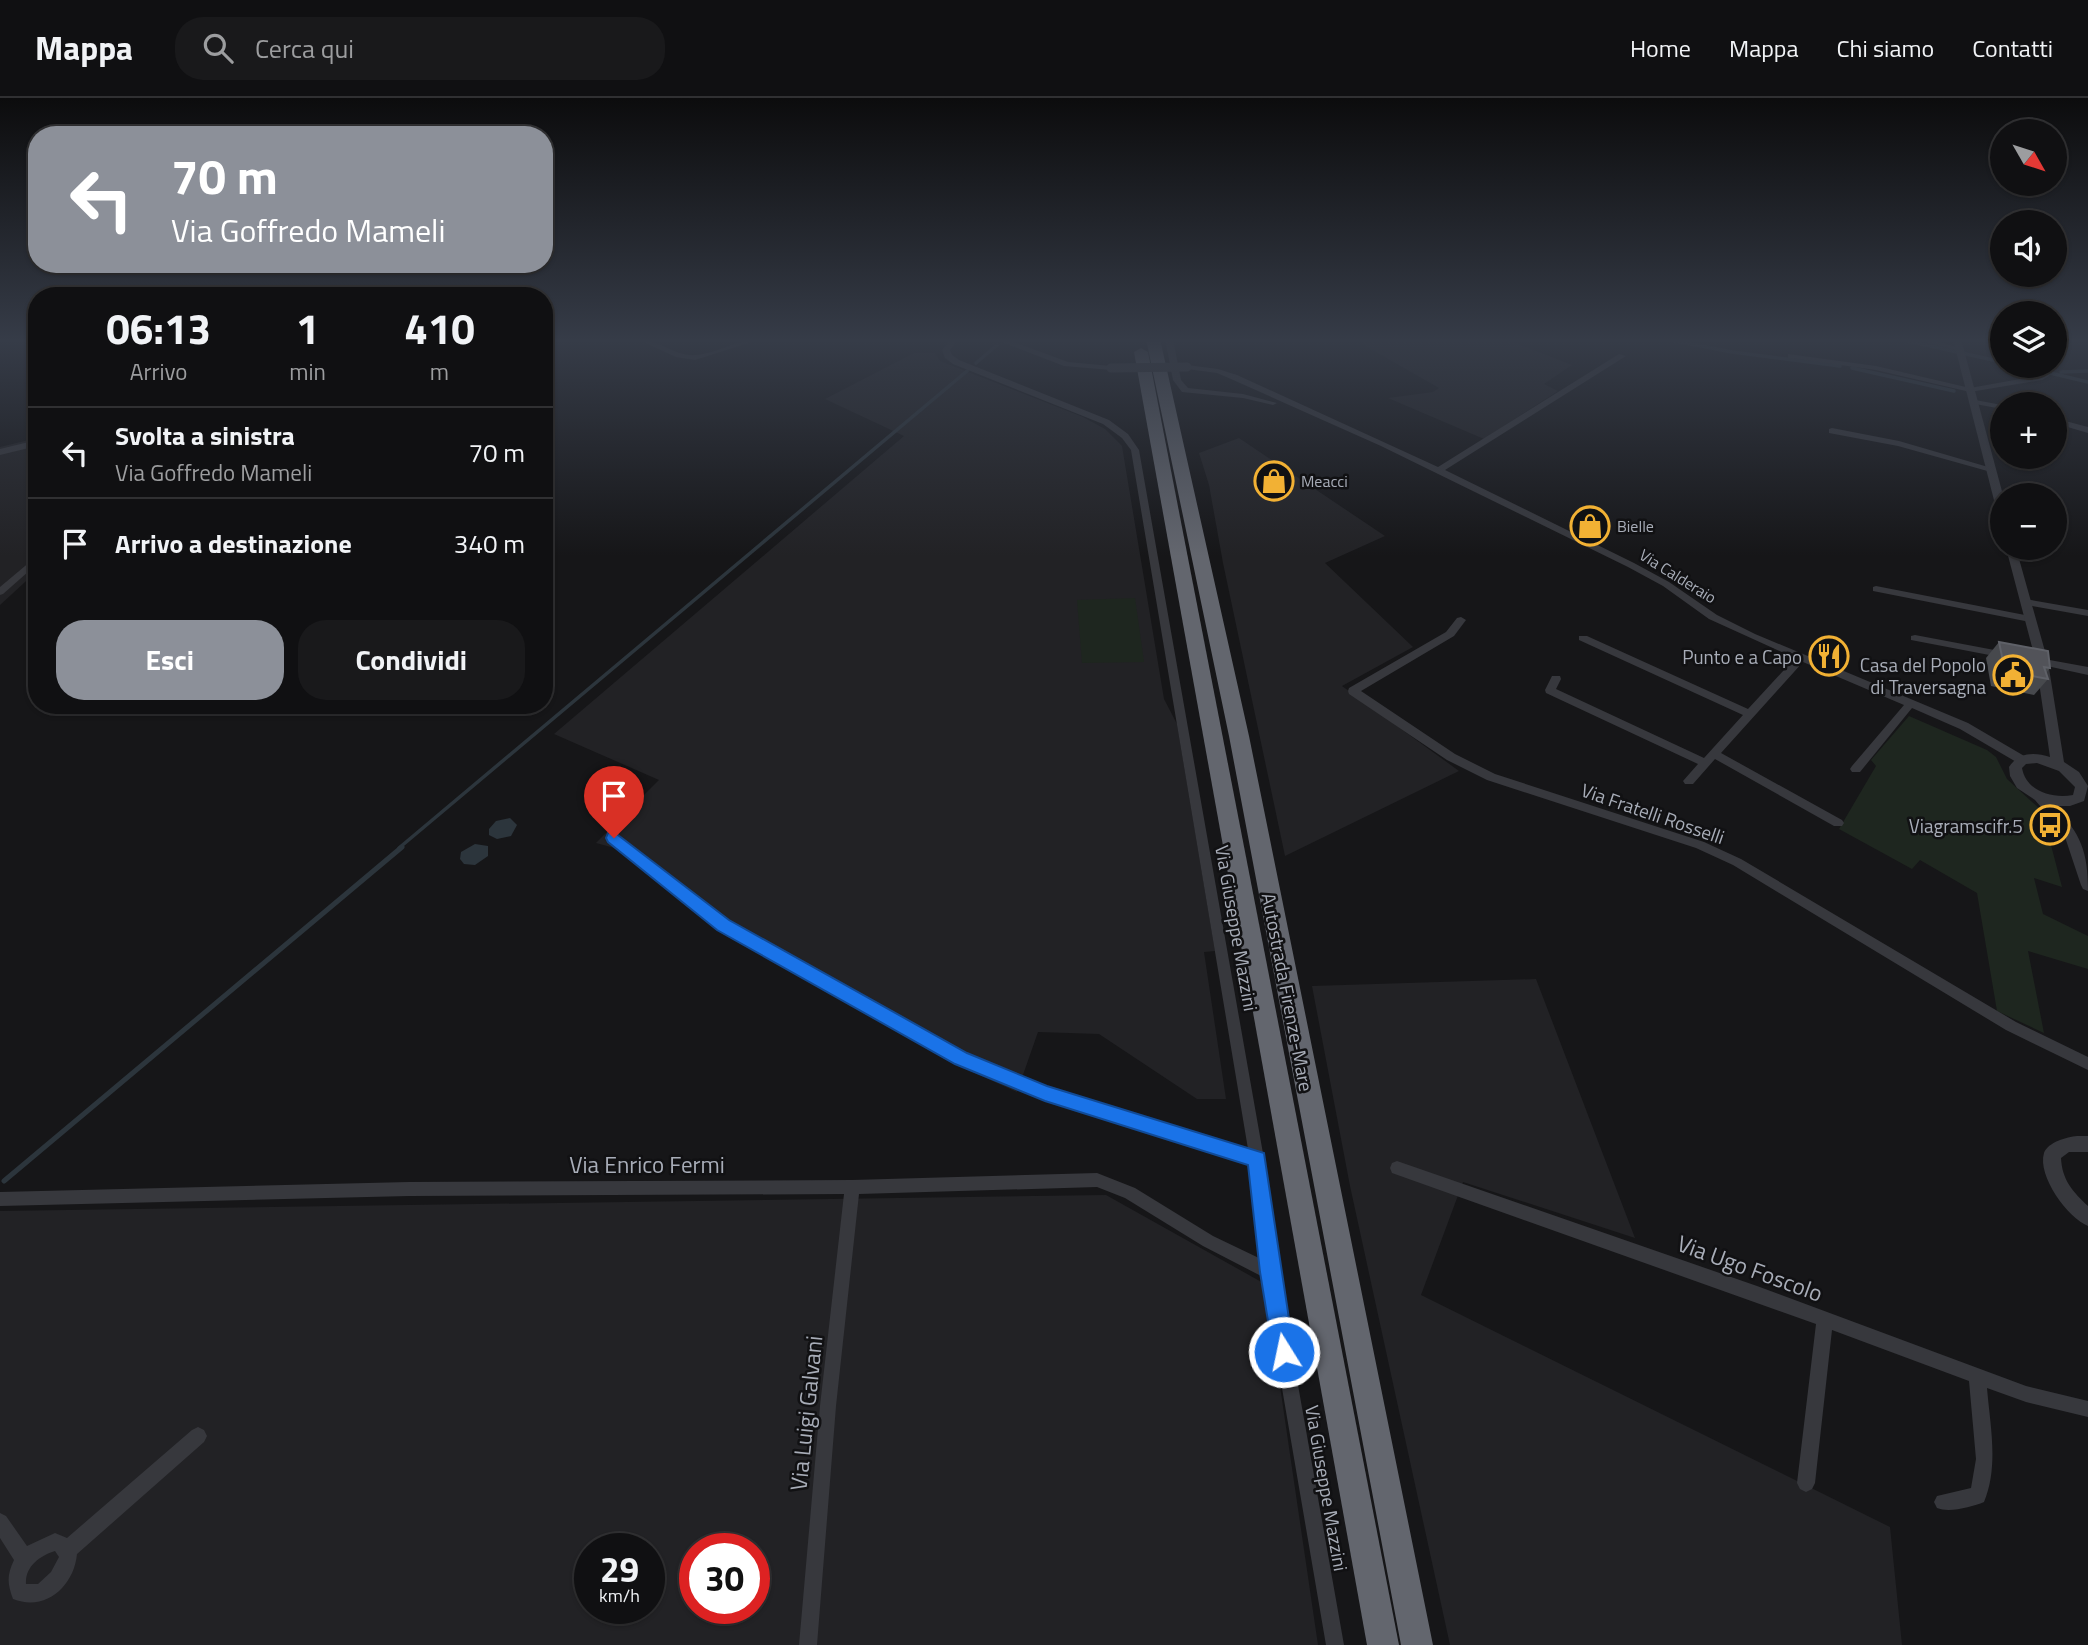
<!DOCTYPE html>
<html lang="it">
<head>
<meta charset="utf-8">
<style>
  body { margin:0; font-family:"Titillium Web",sans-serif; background:#19191b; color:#f1f3f6; height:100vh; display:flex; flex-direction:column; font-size:26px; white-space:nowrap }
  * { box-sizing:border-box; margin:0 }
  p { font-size:23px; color:#9c9d9f }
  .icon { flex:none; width:38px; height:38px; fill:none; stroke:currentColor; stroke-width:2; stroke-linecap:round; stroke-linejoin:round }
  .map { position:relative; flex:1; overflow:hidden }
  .drawer { position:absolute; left:28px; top:189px; width:525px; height:427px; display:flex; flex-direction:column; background:#101012; border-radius:28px; box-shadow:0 2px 5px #0004,0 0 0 2px #303032 }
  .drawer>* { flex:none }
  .banner { position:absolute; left:28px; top:28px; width:525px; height:147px; border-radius:28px; box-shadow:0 2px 5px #0004,0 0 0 2px #303032; background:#8c9099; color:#fff; overflow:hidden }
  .needle { width:46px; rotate:129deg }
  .fabs { position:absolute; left:1990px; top:21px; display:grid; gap:14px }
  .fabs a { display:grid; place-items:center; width:77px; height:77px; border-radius:50%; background:#101012; box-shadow:0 2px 5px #0004,0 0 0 2px #303032; font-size:35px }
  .speed { position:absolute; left:574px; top:1435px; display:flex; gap:14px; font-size:35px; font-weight:700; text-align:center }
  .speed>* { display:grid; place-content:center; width:91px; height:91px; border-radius:50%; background:#101012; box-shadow:0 2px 5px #0004,0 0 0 2px #303032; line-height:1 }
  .speed small { font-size:18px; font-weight:400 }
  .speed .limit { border:10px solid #d22; background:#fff; color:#111 }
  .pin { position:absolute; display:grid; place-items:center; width:60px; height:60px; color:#fff; margin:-72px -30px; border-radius:50% 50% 50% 0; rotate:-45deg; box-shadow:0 0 7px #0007 }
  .pin .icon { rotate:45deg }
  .me { position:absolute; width:77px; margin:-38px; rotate:350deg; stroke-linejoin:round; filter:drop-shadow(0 0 5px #0008) }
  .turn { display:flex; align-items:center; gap:24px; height:147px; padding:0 28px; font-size:32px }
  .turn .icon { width:91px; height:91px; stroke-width:2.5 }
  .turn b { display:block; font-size:49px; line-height:60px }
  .eta { display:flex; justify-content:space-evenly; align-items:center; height:119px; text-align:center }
  .eta b { font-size:42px; font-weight:700; line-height:49px }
  .action { display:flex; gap:14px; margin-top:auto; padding:14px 28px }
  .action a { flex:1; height:80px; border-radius:28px; background:#8c9099; color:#fff; font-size:28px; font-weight:700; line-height:80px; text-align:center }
  .action a+a { background:#19191b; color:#f1f3f6 }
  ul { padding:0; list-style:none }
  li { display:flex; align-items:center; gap:21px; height:91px; padding:0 28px; border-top:2px solid #303032 }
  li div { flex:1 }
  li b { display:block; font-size:26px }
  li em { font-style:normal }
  header { display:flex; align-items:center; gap:42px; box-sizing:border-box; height:98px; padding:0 35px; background:#101012; border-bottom:2px solid #303032 }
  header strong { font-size:33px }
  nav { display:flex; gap:38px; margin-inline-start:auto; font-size:24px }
  .search { width:490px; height:63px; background:#19191b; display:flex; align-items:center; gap:18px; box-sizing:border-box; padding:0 24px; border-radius:28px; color:#9c9d9f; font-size:26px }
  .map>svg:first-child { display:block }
  .built { fill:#222225; fill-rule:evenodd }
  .green { fill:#1e261f }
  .water { fill:#2c353c }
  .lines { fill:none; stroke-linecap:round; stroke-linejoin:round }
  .stream-far1 { stroke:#2c353c; stroke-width:3.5 }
  .stream { stroke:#2c353c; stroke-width:5 }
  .minor { fill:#37383d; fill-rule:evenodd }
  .tertiary { fill:#37383d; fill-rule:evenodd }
  .motorway { fill:#63666e; fill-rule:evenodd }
  .minor-bridge { stroke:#37383d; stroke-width:9 }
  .wall { fill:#47494d }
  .building { fill:#525359; stroke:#5f6168; stroke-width:2 }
  .route { fill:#1a73e8; stroke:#114b97; stroke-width:2 }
  .labels { text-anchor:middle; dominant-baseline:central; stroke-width:5; stroke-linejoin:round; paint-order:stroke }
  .far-poi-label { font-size:16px; fill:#a8adb8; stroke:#111113; text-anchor:start }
  .far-street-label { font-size:16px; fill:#a8adb8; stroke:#111113 }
  .poi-label { font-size:19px; fill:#a8adb8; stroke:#111113; text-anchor:end }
  .street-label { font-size:19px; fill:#a8adb8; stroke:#111113 }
  .near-street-label { font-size:23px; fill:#a8adb8; stroke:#111113 }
</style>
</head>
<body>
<header>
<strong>Mappa</strong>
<div class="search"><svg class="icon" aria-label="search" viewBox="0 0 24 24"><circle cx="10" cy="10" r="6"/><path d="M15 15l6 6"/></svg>Cerca qui</div>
<nav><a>Home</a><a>Mappa</a><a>Chi siamo</a><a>Contatti</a></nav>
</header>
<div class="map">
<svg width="2088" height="1547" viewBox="0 0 2088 1547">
  <rect width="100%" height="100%" fill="#161618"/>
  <!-- built -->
  <g class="built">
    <polygon points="1362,241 1505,241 1572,267 1544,286 1558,293 1484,341 1388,300 1433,294 1439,290 1362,246"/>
    <polygon points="914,255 935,255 940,263 1083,319 1105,331 1122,348 1164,601 1177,626 1215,853 1204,854 1226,1001 1197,1001 1099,936 1038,934 1017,994 948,963 750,848 691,811 622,752 596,745 659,682 554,636 904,338 825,301"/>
    <polygon points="37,340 37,473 0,507 0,349"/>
    <polygon points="1239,340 1385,438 1325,465 1413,549 1342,588 1459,673 1285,758 1223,465 1209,387 1199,355"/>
    <polygon points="1536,881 1635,1140 1463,1084 1421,1197 1890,1429 1902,1547 1450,1547 1350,1088 1312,888"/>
    <path d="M1106 1097 1265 1186 1318 1547H0V1113ZM590 1451H649V1510H590ZM695 1451H754V1510H695Z"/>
  </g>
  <!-- green -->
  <g class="green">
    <polygon points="1135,500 1144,564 1082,565 1077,502"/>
    <polygon points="1909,618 1987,652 1996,659 2007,681 2042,713 2062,789 2034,780 2043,816 2088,838 2088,871 2028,853 2044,935 1997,913 1977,795 1920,762 1912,771 1839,731 1876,668 1871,662"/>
  </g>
  <!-- water -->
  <g class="water">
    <polygon points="510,720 517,727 511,738 497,741 489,737 489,731 496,723"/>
    <polygon points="475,746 488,748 488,758 475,767 464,766 460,761 461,754"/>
  </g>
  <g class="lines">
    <!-- stream-far1 -->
    <g class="stream-far1">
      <polyline points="1665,241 1732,254 1840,268"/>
      <polyline points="1899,241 2002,264"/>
      <polyline points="976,265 997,247"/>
      <polyline points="2021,268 2088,284"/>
      <polyline points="1852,270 1954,293"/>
      <polyline points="2061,274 2088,273"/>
      <polyline points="399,750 967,273"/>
    </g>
    <!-- stream -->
    <polyline class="stream" points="4,1083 402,749"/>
    <!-- minor -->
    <g class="minor">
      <path d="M637 241C658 241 676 259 696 257 718 255 738 241 761 241L695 262 676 259Z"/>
      <polygon points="951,241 959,241 950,252 952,257 959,262 1109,322 1128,336 1139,352 1264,1061 1278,1174 1344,1547 1326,1547 1263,1179 1203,1148 1125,1100 1097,1089 859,1096 836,1308 817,1547 799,1547 820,1308 844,1096 409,1098 0,1108 0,1094 409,1084 852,1082 1097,1075 1135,1090 1213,1138 1261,1161 1250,1066 1045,1001 956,965 719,831 608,740 610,737 618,737 727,823 966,957 1047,989 1248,1051 1131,352 1122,340 1103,326 953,266 945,260 942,252"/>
      <polygon points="994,241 1006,241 1068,264 1111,268 1115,270 1111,272 1064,268"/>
      <polygon points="1165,241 1173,241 1181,282 1188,290 1243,296 1277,305 1273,307 1243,300 1182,294 1173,282"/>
      <polygon points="1913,241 1928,241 1964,251 1960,253"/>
      <polygon points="2056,241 2064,241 2058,255 2054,257"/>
      <polygon points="1619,256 1626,258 1445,372 1634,465 1669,484 1717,517 1755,536 1968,625 2026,659 2028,662 2026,665 2018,665 1960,631 1912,610 1860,674 1852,674 1850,671 1852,668 1904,607 1803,564 1721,655 1842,722 1844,725 1842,728 1834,728 1715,661 1693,686 1685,686 1683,683 1698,666 1546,595 1545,592 1552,578 1560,578 1561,581 1556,591 1704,660 1743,617 1579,542 1579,538 1587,538 1748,611 1795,560 1709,521 1663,488 1628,469 1381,348 1231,281 1217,275 1187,271 1183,269 1187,267 1218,271 1237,277 1438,369"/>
      <polygon points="1788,256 1876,268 1970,290 2037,278 2043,275 2045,268 2053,268 2049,278 2042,282 1970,294 1876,272 1791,260 1788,260"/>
      <polygon points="1970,301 2002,307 2002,311 1970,305"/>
      <polygon points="2054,320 2088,329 2088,335 2054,325"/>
      <polygon points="1832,330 1899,343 1995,371 1991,374 1898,348 1829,335 1829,331"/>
      <polygon points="37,342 37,348 0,357 0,351"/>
      <polygon points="37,458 37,466 3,496 0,497 0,489"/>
      <polygon points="1876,488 2030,518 2035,521 2030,524 1873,493 1873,489"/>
      <polygon points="2025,501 2088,512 2088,518 2021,506 2021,502"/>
      <polygon points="1461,519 1466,522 1454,538 1361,593 1455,656 1495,676 1704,744 1741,761 2016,924 2088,959 2088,972 2006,932 1733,767 1696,750 1487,682 1447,662 1349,596 1348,593 1349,590 1446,534 1457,520"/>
      <polygon points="1915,537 2005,554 2010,557 2005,560 1911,542 1911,538"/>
      <polygon points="2033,559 2088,569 2088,577 2029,564 2028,562"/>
      <path d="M1397 1063 1757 1188 2026 1288 2088 1303V1319L2026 1304 1987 1290C1990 1327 1999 1368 1984 1404 1972 1409 1949 1415 1937 1410L1934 1404 1937 1398 1971 1390 1976 1361 1969 1283 1832 1232 1815 1385 1812 1391 1806 1394 1800 1391 1797 1385 1816 1226 1392 1075 1390 1070 1392 1065Z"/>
      <path d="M198 1329 204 1332 207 1338 204 1344 77 1456C74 1488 46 1514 13 1501 7 1485 7 1477 14 1462L0 1440V1415L6 1418 27 1448 55 1435 67 1440 192 1332ZM55 1453 59 1459 51 1474 38 1486H26C25 1469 39 1458 55 1453Z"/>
    </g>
    <!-- tertiary -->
    <g class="tertiary">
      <polygon points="1953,241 1961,241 2003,397 2002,417 1997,414"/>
      <path d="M2006 450H2016L2048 564 2064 664 2079 674 2088 688 2084 703 2070 708H2055C2081 737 2088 753 2088 793L2083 791 2081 787 2064 736 2035 702 2017 690 2010 678 2009 669C2019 654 2034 654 2050 659L2036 564ZM2037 665 2059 673 2075 689 2073 697C2052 701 2026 693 2022 670L2026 666Z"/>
      <path d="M2077 1038H2088V1054H2069L2061 1060C2062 1082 2073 1094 2088 1108V1128C2068 1120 2037 1078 2044 1055 2048 1044 2067 1039 2077 1038Z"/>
    </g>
    <!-- motorway -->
    <g class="motorway">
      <polygon points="1146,241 1160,241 1249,638 1433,1547 1401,1547 1229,638"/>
      <polygon points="1141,250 1148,254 1399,1547 1367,1547 1134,254"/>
    </g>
    <!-- minor-bridge -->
    <polyline class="minor-bridge" points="1111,270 1187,269"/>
  </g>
  <!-- wall -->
  <polygon class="wall" points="1999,544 2050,570 2046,575 2048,581 2034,597 1991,588 1986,560"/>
  <!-- building -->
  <polygon class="building" points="1999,544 2048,553 2050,570 2044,569 2048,581 2005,573"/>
  <!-- sky -->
  <linearGradient id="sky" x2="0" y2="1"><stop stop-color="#0c0c0d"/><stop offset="0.53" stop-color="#363c48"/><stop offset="1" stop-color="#363c48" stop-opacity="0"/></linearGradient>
  <rect width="2088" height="458" fill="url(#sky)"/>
  <!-- route -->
  <polygon class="route" points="614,734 729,822 967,955 1047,988 1264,1055 1294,1254 1291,1262 1284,1265 1276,1262 1273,1254 1260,1174 1248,1067 1045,1003 955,966 717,832 608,744 606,740 608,735"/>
  <!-- icons -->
  <defs>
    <g id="shop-ring" transform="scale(2.0125)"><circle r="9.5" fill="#111113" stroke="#f2b134" stroke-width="1.5"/><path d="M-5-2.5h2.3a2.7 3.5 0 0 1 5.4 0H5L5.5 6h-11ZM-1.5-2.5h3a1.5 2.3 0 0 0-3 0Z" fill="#f2b134"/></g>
    <g id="restaurant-ring" transform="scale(2.0125)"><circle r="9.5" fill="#111113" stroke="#f2b134" stroke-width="1.5"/><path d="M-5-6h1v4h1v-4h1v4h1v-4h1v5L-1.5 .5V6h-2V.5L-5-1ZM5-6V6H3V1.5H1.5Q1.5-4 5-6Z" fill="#f2b134"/></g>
    <g id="civic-ring" transform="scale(2.0125)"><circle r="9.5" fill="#111113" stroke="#f2b134" stroke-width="1.5"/><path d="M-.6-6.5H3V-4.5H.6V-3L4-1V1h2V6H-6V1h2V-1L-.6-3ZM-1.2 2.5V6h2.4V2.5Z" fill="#f2b134"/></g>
    <g id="bus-ring" transform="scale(2.0125)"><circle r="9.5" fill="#111113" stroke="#f2b134" stroke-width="1.5"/><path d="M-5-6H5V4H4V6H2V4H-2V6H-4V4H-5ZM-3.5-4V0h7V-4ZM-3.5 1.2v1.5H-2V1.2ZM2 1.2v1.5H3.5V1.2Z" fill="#f2b134"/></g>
  </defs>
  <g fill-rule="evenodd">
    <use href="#shop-ring" x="1274" y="383"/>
    <use href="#shop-ring" x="1590" y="428"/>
    <use href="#restaurant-ring" x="1829" y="558"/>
    <use href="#civic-ring" x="2013" y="577"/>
    <use href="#bus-ring" x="2050" y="727"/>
  </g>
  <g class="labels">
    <!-- far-poi labels -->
    <g class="far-poi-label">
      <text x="1301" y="383">Meacci</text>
      <text x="1617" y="428">Bielle</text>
    </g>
    <!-- far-street labels -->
    <g class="far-street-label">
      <text transform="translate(1678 478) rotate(32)">Via Calderaio</text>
    </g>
    <!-- poi labels -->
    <g class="poi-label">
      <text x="1802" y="558">Punto e a Capo</text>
      <text x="1986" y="566">Casa del Popolo<tspan x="1986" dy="22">di Traversagna</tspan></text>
      <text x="2023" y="727">Viagramscifr.5</text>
    </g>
    <!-- street labels -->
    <g class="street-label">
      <text transform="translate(1653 715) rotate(19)">Via Fratelli Rosselli</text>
      <text transform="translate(1237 830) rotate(80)">Via Giuseppe Mazzini</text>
      <text transform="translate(1288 894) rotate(79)">Autostrada Firenze-Mare</text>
      <text transform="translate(1327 1390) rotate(80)">Via Giuseppe Mazzini</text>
    </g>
    <!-- near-street labels -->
    <g class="near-street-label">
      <text x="647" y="1066">Via Enrico Fermi</text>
      <text transform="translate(1750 1170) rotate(20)">Via Ugo Foscolo</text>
      <text transform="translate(806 1315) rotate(-84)">Via Luigi Galvani</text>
    </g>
  </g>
</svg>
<div class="fabs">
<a><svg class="needle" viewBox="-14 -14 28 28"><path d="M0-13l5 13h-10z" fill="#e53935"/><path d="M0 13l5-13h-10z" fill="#9c9d9f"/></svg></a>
<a><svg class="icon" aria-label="sound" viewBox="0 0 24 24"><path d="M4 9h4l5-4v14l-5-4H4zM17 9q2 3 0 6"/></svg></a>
<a><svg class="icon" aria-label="layers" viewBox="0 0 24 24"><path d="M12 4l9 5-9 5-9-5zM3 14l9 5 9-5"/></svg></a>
<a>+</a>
<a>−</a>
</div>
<div class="speed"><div>29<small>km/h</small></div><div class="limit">30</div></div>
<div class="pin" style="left:614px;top:740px;background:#d93025"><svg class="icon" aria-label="arrive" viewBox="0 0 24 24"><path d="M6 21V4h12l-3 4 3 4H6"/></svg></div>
<svg class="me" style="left:1284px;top:1254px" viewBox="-20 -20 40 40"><circle r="17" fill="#1a73e8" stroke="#fff" stroke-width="3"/><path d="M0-11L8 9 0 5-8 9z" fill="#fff"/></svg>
<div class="banner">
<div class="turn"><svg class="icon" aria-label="left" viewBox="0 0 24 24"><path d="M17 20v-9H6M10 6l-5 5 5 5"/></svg><div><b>70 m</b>Via Goffredo Mameli</div></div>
</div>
<section class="drawer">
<div class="eta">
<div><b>06:13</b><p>Arrivo</p></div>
<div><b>1</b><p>min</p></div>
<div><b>410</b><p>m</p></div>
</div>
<ul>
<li><svg class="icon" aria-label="left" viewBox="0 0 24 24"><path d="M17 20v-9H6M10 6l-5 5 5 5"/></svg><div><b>Svolta a sinistra</b><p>Via Goffredo Mameli</p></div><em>70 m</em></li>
<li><svg class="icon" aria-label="arrive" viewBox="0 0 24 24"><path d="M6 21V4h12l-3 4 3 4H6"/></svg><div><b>Arrivo a destinazione</b></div><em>340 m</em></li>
</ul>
<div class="action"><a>Esci</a><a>Condividi</a></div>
</section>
</div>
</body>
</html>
